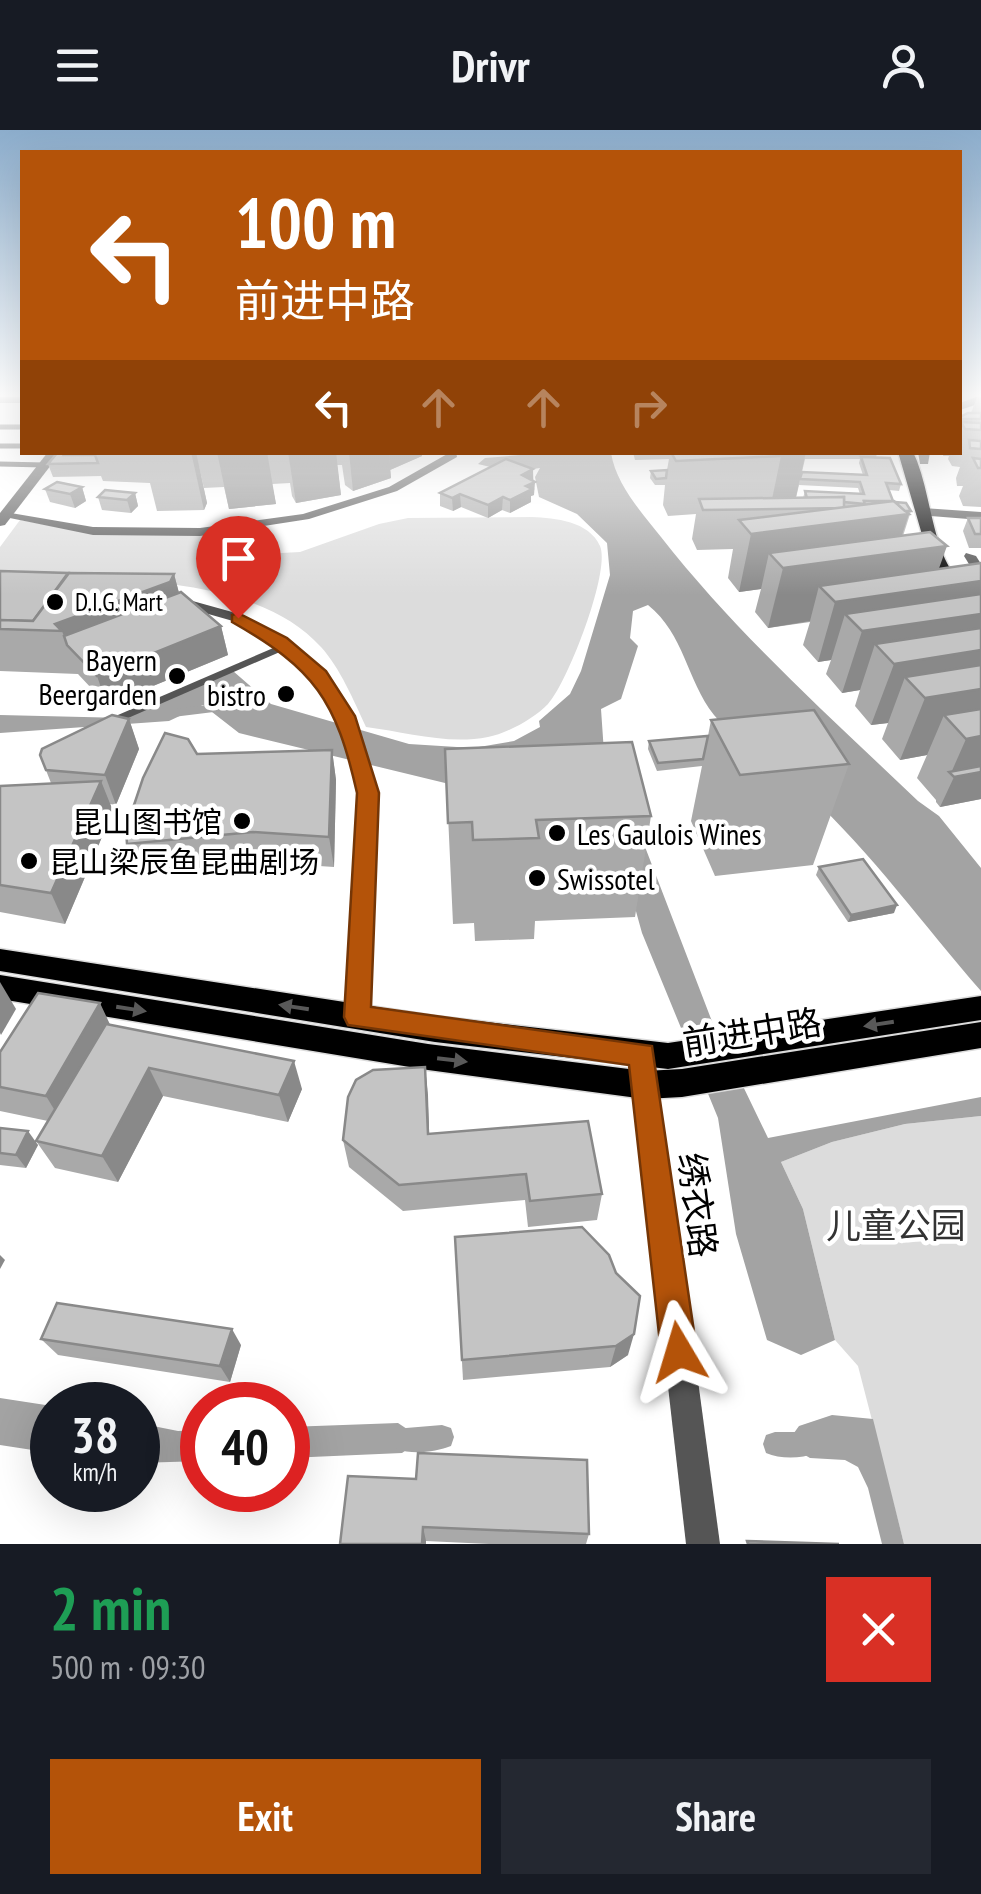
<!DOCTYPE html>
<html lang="en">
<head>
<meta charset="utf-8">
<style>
  body { margin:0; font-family:"PT Sans Narrow","Noto Sans SC",sans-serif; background:#242831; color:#f1f3f6; height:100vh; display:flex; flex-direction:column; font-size:38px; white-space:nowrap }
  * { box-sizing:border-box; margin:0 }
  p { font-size:32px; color:#9ea1a6 }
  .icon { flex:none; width:55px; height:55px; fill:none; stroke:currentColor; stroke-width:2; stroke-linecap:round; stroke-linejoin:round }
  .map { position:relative; height:1414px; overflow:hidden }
  .details { display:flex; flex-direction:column; background:#171b24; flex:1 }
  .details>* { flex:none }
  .banner { position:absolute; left:20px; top:20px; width:942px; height:305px; border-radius:0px; box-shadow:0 10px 40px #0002; background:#b45309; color:#fff; overflow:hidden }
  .speed { position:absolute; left:30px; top:1252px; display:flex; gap:20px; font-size:50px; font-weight:700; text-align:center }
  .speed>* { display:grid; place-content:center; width:130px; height:130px; border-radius:50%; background:#171b24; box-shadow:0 10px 40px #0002; line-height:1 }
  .speed small { font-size:25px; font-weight:400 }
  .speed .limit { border:15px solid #d22; background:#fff; color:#111 }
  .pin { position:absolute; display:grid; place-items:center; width:85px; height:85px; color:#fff; margin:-102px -42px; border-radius:50% 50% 50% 0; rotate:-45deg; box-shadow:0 0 10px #0007 }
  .pin .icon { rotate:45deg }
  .me { position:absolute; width:110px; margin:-55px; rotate:353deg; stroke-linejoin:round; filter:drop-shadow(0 0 8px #0008) }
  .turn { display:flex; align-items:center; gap:35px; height:210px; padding:0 50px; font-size:45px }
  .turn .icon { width:130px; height:130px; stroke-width:2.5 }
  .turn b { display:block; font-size:70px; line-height:85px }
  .lanes { display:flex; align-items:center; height:95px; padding:0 50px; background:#0003; justify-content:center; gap:50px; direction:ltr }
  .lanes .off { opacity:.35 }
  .round { display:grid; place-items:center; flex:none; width:105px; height:105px; border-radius:0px; background:#242831 }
  .head { display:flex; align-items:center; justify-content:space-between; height:170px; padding:0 50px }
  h1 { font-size:60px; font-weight:700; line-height:75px; color:#1e9e55 }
  .cta { display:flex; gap:20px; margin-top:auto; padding:20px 50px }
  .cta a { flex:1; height:115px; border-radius:0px; background:#b45309; color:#fff; font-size:40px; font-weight:700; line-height:115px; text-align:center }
  .cta a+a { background:#242831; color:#f1f3f6 }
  header { display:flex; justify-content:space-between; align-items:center; height:130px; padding:0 50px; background:#171b24; font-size:45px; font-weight:700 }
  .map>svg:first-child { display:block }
  .green { fill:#dcdcdc }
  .water { fill:#a3a3a3 }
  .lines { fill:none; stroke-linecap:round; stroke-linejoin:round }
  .canal { fill:#a3a3a3; fill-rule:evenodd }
  .primary-casing { stroke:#dbdbdb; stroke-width:3 }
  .service { stroke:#555; stroke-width:5 }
  .pedestrian { fill:#555; fill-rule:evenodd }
  .minor { fill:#555; fill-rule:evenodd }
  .tertiary { fill:#555; fill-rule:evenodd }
  .primary { fill:#000; fill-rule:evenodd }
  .wall { fill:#a9a9a9; fill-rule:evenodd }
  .shaded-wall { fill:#898989 }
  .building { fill:#c4c4c4; stroke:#898989; stroke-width:2.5 }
  .oneway { fill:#595959 }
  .route { fill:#b45309; stroke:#753606; stroke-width:2.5 }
  .poi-dot { fill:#000; stroke:#fff; stroke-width:4 }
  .labels { text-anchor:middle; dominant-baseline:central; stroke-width:9; stroke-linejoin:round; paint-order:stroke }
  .far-poi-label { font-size:25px; fill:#000; stroke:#fff; text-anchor:start }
  .poi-label { font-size:30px; fill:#000; stroke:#fff; text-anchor:end }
  .near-street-label { font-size:35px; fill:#000; stroke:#fff }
  .near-park-label { font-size:35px; fill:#333; stroke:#fff }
</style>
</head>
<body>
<header><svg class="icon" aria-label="menu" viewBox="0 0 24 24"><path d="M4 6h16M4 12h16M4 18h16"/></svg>Drivr<svg class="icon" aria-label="person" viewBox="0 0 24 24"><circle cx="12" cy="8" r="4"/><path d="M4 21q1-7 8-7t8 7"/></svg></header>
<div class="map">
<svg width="981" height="1414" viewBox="0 0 981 1414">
  <rect width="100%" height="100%" fill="#fff"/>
  <!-- green -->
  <g class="green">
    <path d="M532 387C555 388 589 391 600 416 611 441 567 554 548 574 535 588 506 604 488 607 447 615 406 602 366 597 354 571 340 538 321 517 250 439 97 451 0 446V417L20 390 95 404 221 405 281 423 300 422 379 394 408 388Z"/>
    <polygon points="981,986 981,1414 904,1414 858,1236 835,1210 803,1079 781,1032 832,1012 905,994"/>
  </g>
  <!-- water -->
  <g class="water">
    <path d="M545 323H611C616 354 641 382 661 407 737 504 829 586 918 671L939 686 981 738V861C924 796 873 724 808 664 778 636 740 617 714 585 686 549 685 505 648 475L633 481 630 508 638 516 621 569 601 579 605 637 642 709 713 894 768 1008 981 967V986L905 994 832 1012 781 1032 803 1079 835 1210 801 1225 767 1210 736 1104 718 988 642 803 616 709 478 661 239 603 203 575 169 591 0 603V585L125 588 233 541 271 574 409 614 473 618 514 611 540 597 539 591 570 564 581 541 610 445 607 413 577 384 539 367 535 347 540 338 511 342 478 334 485 328Z"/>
    <polygon points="0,1268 52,1276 52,1323 0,1315"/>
    <polygon points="832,1285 873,1289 904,1414 882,1414 868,1358 858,1337 845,1330 810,1328 786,1314 799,1296"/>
    <polygon points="138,1293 178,1301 202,1300 202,1331 138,1333"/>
    <polygon points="398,1293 422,1309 402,1323 288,1328 288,1297"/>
  </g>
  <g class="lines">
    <!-- canal -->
    <g class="canal">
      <polygon points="225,573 230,574 231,577 230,580 173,587 166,583 173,579"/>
      <path d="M442 1295 451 1298 454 1307 451 1316C436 1322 412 1325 397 1319L394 1310 397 1301 406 1298Z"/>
      <path d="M775 1302H806L815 1305 818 1314 815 1323C801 1329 780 1329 766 1323L763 1314 766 1305Z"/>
    </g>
    <!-- primary casing -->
    <g class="primary-casing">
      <g id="primary">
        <path d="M898 322H913L917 331C929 363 931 397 945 429 957 455 981 477 981 505L965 493 932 439Z"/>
        <polygon points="0,819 435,886 668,913 981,866 981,890 668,939 435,912 0,841"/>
        <polygon points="0,845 428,914 645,941 682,939 981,892 981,918 682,967 645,969 428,940 0,869"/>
      </g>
    </g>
    <!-- service -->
    <g class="service">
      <polyline points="0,297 22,297"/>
      <polyline points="0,316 22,316"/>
      <polyline points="0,334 45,335"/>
    </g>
    <!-- pedestrian -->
    <polygon class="pedestrian" points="285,513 289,514 289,518 112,595 104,595 102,593 104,591"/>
    <!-- minor -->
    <g class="minor">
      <polygon points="456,322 457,327 397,361 309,389 200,406 93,405 0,386 5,382 93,397 200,398 303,384 389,357 449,323"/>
      <polygon points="966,423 976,426 981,434 981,448 977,447 964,426"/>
    </g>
    <!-- tertiary -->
    <g class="tertiary">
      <rect x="0" y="267" width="22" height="6"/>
      <polygon points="976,267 981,267 981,273 960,280 960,273"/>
      <polygon points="48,322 61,322 5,395 0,396 0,383"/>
      <polygon points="918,322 930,322 928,334 920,334"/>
      <polygon points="923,378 981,382 981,390 918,385 916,382"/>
      <polygon points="171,465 243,485 286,509 325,541 354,585 378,663 370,887 366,894 358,897 350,894 346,887 358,663 336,585 313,548 274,515 233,491 166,472 164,469"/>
      <polygon points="642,913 651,916 654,924 720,1414 686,1414 630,924 633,916"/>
    </g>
    <!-- primary -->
    <use href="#primary" class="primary"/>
  </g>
  <!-- wall -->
  <g class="wall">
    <polygon points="977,267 981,267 981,377 963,376 959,366 963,356 957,356 956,348 960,337 952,336 948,329 949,326 943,326 944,322 960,322 960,287 971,283"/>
    <polygon points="58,322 422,322 422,326 390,340 391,348 353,361 345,355 342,335 337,335 341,365 296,373 292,366 290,353 272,354 276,374 229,379 224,357 204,358 198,333 207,373 204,380 157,381 150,353 103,351 101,346 53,347 48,334"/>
    <path d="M633 322 877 323 876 328 901 354 899 361 889 360 893 371 911 381 903 406 939 439 981 669 940 677 936 672V670L917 648 927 625 900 630 882 609 888 593 871 595 855 576 860 560 842 563 826 544 831 530 818 532 803 515 810 492 768 498 755 482 761 459 739 462 728 448 733 419 697 420 692 409 696 384 668 386 663 375 665 355H655L650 348 651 341 667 340 669 329 635 330ZM805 329H860L859 333 863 345 802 342ZM799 355 858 358 860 364 805 361 803 368H796Z"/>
    <polygon points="533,339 534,365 531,366 531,372 510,383 502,380 488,388 461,377 453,381 440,376 440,363"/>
    <polygon points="82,357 86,371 75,378 50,372 45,359"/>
    <polygon points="135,363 138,376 131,383 102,380 98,367"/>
    <polygon points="968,388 981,388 981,418 969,418 963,401"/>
    <polygon points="0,441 174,444 179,463 221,496 228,525 107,575 78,544 0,541"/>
    <polygon points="129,589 139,619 116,675 110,674 113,681 65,794 0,782 0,656 51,653 40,625"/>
    <polygon points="711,590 849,634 813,735 715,746 691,691 702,636 657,641 648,619 649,611 708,606"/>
    <polygon points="445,619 651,686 635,787 535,791 534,809 475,811 474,793 453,794"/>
    <polygon points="332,620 336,650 334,737 260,732 138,744 127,714 197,624"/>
    <polygon points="819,737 894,783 848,792 816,745"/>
    <polygon points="111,895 302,959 288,992 163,966 118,1052 55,1038 36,1011 48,991 0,981 0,922"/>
    <polygon points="425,937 429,1004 602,1064 597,1090 528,1097 525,1070 403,1081 349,1037 343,1010"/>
    <polygon points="0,998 38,1015 26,1038 0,1035"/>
    <polygon points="582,1097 628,1225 610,1237 463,1250 455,1107"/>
    <polygon points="41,1209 241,1215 230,1252 58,1225"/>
    <polygon points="416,1349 589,1404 586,1414 489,1414 426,1411 426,1414 340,1414"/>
  </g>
  <!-- shaded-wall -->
  <g class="shaded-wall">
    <polygon points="191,322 196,322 207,373 204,380"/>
    <polygon points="217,322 267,322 276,374 229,379"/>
    <polygon points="288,322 336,322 341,365 296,373"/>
    <polygon points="349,322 389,322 391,348 353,361"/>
    <polygon points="389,322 422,322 422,326 390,340"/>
    <polygon points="791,322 806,322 795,371 770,379 781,326"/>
    <polygon points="533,339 533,352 522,345"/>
    <polygon points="535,352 534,365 531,366 531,372 510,383 510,370 526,356"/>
    <polygon points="82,357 86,371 75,378 70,364"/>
    <polygon points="135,363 138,376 131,383 127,370"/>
    <polygon points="460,364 461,377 453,381 452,368"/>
    <polygon points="503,367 502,380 488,388 488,375"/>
    <polygon points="909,384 896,423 947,416 932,458 981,451 981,669 940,677 954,647 951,643 966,609 944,585 927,625 900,630 925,568 905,547 888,593 871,595 894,534 875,514 860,560 842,563 862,501 845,484 831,530 818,532 835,472 819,456 810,491 768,498 783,438 769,423 761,459 739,462 751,404"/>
    <polygon points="174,444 185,486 67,515 62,501 41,500"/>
    <polygon points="221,496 228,525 107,575 97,546"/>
    <polygon points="129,589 139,619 116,675 105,645"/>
    <polygon points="332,620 336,650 334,737 329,707"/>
    <polygon points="101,651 113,681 65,794 51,763"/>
    <polygon points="897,775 894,783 848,792 851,785"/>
    <polygon points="0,852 16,879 1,905 0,903"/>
    <polygon points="100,873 114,903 63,994 46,966"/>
    <polygon points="294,931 302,959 288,992 279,965"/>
    <polygon points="425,937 428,965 430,1031 428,1004"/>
    <polygon points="149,938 163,966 118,1052 102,1026"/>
    <polygon points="28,1001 38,1015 26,1038 16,1025"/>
    <polygon points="0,1125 5,1130 0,1139"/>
    <polygon points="232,1199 241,1215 230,1252 220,1236"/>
    <polygon points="634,1204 628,1225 610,1237 616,1216"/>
    <polygon points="423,1397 426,1411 426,1414 422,1414"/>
  </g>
  <!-- building -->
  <g class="building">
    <polygon points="968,283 981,283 981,289 960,289 960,287"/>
    <polygon points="961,292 981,293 981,300 965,299"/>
    <polygon points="969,310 981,311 981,319 970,318"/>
    <polygon points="58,322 66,322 64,325 95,325 98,333 48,334"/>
    <polygon points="671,322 791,322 781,326 676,331"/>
    <polygon points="861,327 890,328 901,354 886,353 893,371 864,371 865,374 844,372 844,367 807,368 805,361 864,364 860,352 800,349 802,342 867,345"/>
    <polygon points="973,328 981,329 981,338 978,338"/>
    <polygon points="506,329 533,339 522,345 535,352 526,356 532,359 510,370 503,367 488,375 460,364 452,368 440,363"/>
    <polygon points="667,340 666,348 656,349 651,341"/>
    <polygon points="57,352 82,357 70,364 45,359"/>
    <polygon points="105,360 135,363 127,370 98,367"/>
    <polygon points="844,367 844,378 703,380 699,369"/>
    <polygon points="864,371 887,372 865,375"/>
    <polygon points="894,371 909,384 751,404 739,390"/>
    <polygon points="895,372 906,373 911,381 905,381"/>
    <polygon points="968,388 981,388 981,404 975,404"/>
    <polygon points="930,402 947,416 783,438 769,423"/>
    <polygon points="981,433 981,451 835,472 819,456"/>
    <polygon points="0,441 68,443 33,491 0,490"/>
    <polygon points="69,443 174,444 170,452 55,494 62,501 0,499 0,490 33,491"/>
    <polygon points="181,462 221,496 97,546 67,515 64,506"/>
    <polygon points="981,464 981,484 862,501 845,484"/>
    <polygon points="981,498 981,520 894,534 875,514"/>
    <polygon points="981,535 981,559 925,568 905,547"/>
    <polygon points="981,579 981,606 966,609 944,585"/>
    <polygon points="814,580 849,634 740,645 711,590"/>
    <polygon points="112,585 129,589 105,645 46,640 40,625 42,619"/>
    <polygon points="165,603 188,609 197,624 332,620 329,707 253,702 127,714 126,699 143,648"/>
    <polygon points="708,606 703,629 658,633 649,611"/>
    <polygon points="632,612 651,686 536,690 539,708 473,710 472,692 448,693 445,619"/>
    <polygon points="981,636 981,642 954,647 949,642"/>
    <polygon points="101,651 51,763 0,755 0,656"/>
    <polygon points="863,729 897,775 851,785 819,737"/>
    <polygon points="38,863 100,873 46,966 0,957 0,922"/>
    <polygon points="106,894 294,931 279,965 149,938 102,1026 36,1011"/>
    <polygon points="425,937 428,1004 588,991 602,1064 530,1071 526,1044 399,1055 343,1010 348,967 356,950 373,940"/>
    <polygon points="0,998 28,1001 16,1025 0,1023"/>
    <polygon points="582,1097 609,1125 616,1143 640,1166 634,1204 616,1216 462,1230 455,1107"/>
    <polygon points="57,1173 232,1199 220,1236 41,1209"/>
    <polygon points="418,1323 587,1330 589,1404 423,1397 422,1414 340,1414 348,1346 416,1349"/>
    <polygon points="747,1411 839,1414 748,1414"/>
  </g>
  <!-- one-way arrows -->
  <defs><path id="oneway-solid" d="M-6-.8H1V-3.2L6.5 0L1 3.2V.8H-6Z" transform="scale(2.5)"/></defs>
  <g class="oneway">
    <use href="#oneway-solid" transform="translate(294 877) rotate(-171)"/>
    <use href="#oneway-solid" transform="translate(131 879) rotate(9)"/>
    <use href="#oneway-solid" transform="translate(879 894) rotate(171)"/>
    <use href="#oneway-solid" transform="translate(452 930) rotate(7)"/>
  </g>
  <!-- sky -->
  <linearGradient id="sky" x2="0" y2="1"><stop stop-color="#8cadcc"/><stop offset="0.57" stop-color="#fff"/><stop offset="1" stop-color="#fff" stop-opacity="0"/></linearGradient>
  <rect width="981" height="465" fill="url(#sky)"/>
  <!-- route -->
  <path class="route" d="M238 483 287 508 326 541 355 586 379 663 371 877 652 916 697 1222 691 1235 679 1240 667 1235 661 1222 629 935 348 895 344 887 357 663C336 570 315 539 232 492V485Z"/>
  <!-- markers -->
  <g class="poi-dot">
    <circle cx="55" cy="472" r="10"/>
    <circle cx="177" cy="546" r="10"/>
    <circle cx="286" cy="564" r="10"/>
    <circle cx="242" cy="691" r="10"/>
    <circle cx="557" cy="703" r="10"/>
    <circle cx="29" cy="731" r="10"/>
    <circle cx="537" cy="748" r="10"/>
  </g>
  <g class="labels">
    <!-- far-poi labels -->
    <g class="far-poi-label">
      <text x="75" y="472">D.I.G. Mart</text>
    </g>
    <!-- poi labels -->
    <g class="poi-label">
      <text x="157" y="529">Bayern<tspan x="157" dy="34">Beergarden</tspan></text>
      <text x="266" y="564">bistro</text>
      <text x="222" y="691">昆山图书馆</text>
      <text x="577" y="703" text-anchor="start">Les Gaulois Wines</text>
      <text x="49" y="731" text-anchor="start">昆山梁辰鱼昆曲剧场</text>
      <text x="557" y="748" text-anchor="start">Swissotel</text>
    </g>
    <!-- near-street labels -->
    <g class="near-street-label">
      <text transform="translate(752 902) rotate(-9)">前进中路</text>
      <text transform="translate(698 1075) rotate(83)">绣衣路</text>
    </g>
    <!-- near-park labels -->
    <g class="near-park-label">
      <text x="896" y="1095">儿童公园</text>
    </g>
  </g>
</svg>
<div class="speed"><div>38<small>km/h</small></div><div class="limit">40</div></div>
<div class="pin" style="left:238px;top:488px;background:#d93025"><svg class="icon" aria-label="arrive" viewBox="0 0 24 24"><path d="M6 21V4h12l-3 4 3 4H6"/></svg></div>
<svg class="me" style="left:679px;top:1222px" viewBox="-20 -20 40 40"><path d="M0-17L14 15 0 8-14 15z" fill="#b45309" stroke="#fff" stroke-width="4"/></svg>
<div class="banner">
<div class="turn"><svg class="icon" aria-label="left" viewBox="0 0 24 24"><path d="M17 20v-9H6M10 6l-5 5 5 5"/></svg><div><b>100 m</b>前进中路</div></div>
<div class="lanes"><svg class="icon" aria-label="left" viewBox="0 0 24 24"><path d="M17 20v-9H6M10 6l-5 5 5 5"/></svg><svg class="icon off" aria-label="ahead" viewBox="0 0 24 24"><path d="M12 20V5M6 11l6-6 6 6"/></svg><svg class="icon off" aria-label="ahead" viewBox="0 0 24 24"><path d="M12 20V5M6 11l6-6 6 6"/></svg><svg class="icon off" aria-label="right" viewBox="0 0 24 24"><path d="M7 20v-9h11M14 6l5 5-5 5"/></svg></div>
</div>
</div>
<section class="details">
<div class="head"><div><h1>2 min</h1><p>500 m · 09:30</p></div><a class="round" style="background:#d93025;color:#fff"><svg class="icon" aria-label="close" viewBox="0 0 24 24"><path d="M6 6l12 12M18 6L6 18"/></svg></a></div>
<div class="cta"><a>Exit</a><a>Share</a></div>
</section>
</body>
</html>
